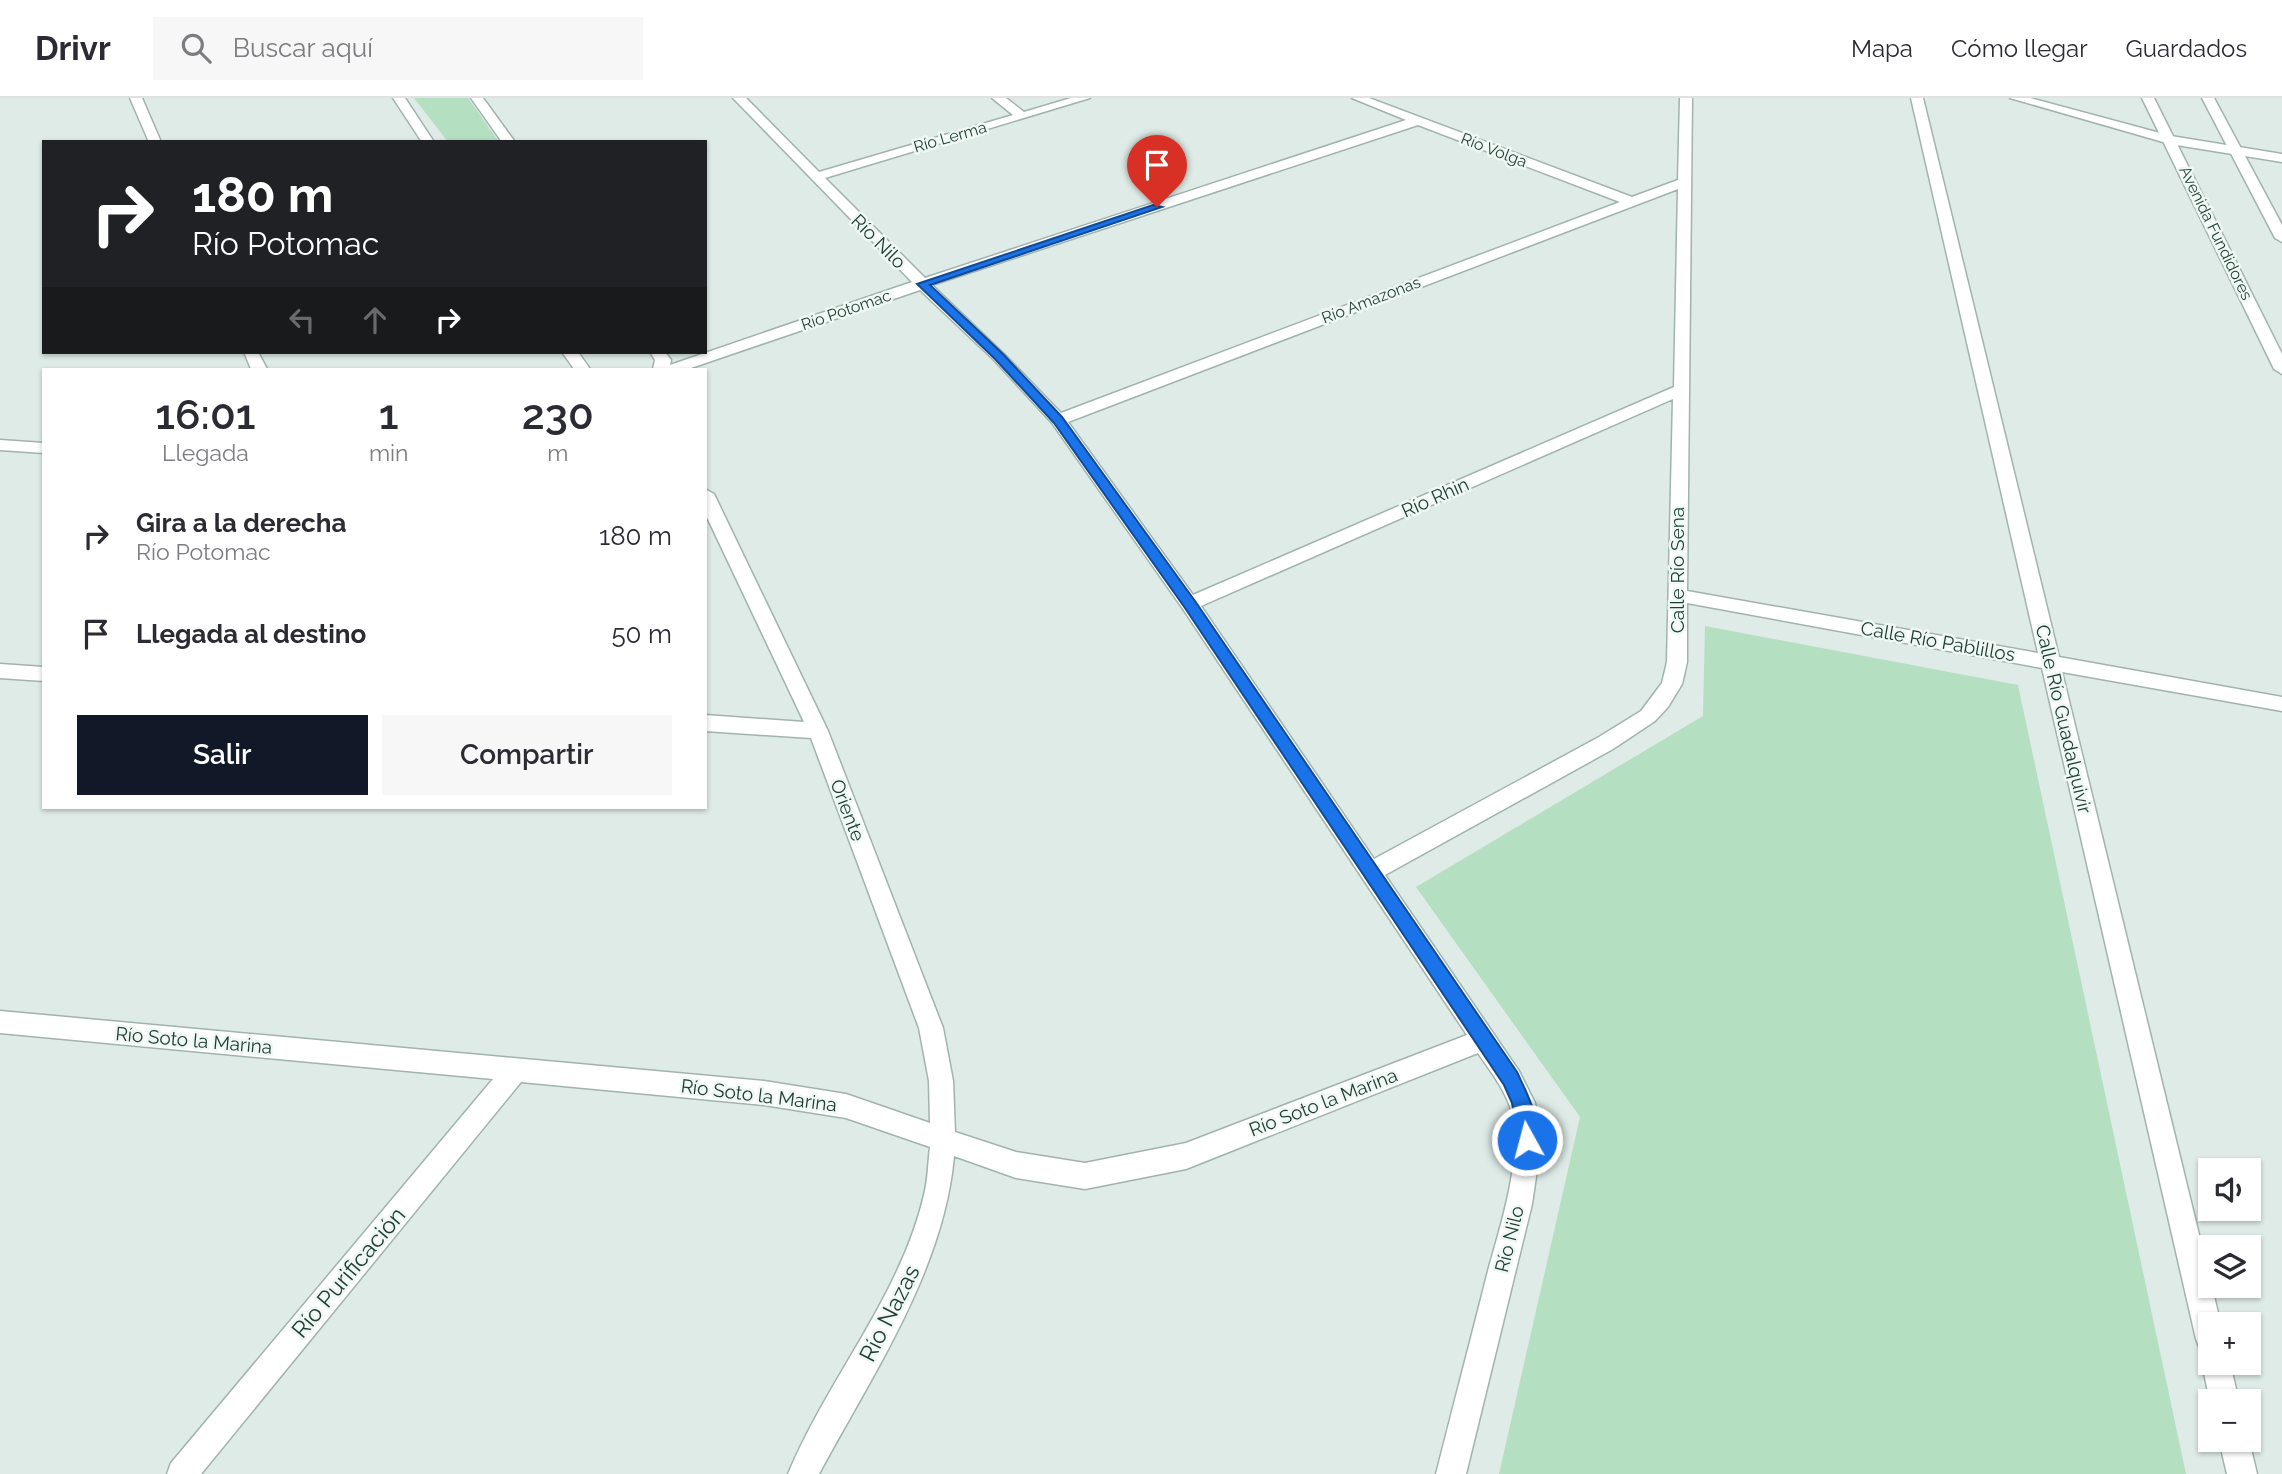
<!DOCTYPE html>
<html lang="es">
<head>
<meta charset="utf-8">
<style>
  body { margin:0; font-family:Raleway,sans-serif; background:#f7f7f7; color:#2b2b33; height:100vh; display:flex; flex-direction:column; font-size:26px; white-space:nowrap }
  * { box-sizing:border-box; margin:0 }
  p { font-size:23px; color:#7c7c81 }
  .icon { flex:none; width:38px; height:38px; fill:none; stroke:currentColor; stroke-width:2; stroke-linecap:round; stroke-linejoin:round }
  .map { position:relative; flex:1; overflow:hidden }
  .panel { position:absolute; left:42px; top:270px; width:665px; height:441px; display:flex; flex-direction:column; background:#fff; border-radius:0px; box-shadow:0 2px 5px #0004 }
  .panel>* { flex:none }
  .hud { position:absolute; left:42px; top:42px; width:665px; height:214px; border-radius:0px; box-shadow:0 2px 5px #0004; background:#202124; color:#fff; overflow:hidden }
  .fabs { position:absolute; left:2198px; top:1060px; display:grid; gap:14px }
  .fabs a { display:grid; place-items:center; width:63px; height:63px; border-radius:0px; background:#fff; box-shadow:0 2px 5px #0004; font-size:35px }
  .pin { position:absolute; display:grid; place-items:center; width:60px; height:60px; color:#fff; margin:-72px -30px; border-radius:50% 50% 50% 0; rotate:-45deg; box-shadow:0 0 7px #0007 }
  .pin .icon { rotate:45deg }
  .me { position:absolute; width:77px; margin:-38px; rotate:353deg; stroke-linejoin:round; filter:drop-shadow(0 0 5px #0008) }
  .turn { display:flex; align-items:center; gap:24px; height:147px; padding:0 35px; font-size:32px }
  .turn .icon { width:91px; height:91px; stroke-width:2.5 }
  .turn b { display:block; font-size:49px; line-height:60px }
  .lanes { display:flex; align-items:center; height:66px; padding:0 35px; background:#0003; justify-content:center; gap:35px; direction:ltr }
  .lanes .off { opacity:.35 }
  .eta { display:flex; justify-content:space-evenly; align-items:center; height:119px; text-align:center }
  .eta b { font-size:42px; font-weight:600; line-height:49px }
  .button { display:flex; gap:14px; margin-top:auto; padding:14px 35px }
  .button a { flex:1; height:80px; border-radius:0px; background:#111827; color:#fff; font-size:28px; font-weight:600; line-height:80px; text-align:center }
  .button a+a { background:#f7f7f7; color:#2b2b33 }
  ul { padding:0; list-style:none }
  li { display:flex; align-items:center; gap:21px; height:98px; padding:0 35px }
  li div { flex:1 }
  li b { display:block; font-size:26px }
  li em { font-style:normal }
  header { display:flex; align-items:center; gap:42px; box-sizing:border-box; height:98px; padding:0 35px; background:#fff; border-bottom:2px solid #e1e1e2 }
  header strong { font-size:33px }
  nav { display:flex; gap:38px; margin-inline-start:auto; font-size:24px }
  .search { width:490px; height:63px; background:#f7f7f7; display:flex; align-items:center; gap:18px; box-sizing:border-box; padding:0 24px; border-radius:0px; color:#7c7c81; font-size:26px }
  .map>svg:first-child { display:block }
  .green { fill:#b4dfc1 }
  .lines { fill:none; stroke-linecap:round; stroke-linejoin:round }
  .minor-casing { stroke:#a1b3ad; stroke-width:3 }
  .tertiary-casing { stroke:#a1b3ad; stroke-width:3 }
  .minor { fill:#fff; fill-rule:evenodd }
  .tertiary { fill:#fff; fill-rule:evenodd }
  .route { fill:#1a73e8; stroke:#114b97; stroke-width:2 }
  .labels { text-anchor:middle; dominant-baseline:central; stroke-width:5; stroke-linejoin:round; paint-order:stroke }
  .far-street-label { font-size:16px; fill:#1e3c35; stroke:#eff8f3 }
  .street-label { font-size:19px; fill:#1e3c35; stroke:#eff8f3 }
  .near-street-label { font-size:23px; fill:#1e3c35; stroke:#eff8f3 }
</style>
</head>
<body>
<header>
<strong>Drivr</strong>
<div class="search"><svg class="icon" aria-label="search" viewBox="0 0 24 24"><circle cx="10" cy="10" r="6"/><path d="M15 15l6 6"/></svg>Buscar aquí</div>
<nav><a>Mapa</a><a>Cómo llegar</a><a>Guardados</a></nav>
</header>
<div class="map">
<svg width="2282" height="1376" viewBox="0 0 2282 1376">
  <rect width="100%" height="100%" fill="#deebe6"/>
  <!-- green -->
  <g class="green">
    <polygon points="414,0 468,0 499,44 448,44"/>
    <polygon points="1705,528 2018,587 2186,1376 1499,1376 1580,1019 1416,789 1703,618"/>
  </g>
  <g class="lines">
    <!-- minor casing -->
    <g class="minor-casing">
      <g id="minor">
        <polygon points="130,0 142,0 161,44 149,44"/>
        <polygon points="393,0 405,0 434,44 422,44"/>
        <polygon points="471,0 483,0 515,44 502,44"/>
        <path d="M733 0H746L819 74 1013 17 992 0H1006L1024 14 1071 0H1090L825 80 925 180 1406 22 1352 0H1369L1632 99 1678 82 1680 0H1692L1687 493 2038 555 1911 0H1923L2059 559 2282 599V613L2062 574 2221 1227H2210V1265H2230L2239 1304H2210L2202 1265 2208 1254 2200 1251 2196 1241 2042 570 1687 505V564L1682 586 1668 609 1655 623 1613 651 1385 777 1519 973 1535 1005 1540 1027 1539 1058 1532 1106 1466 1376H1436C1453 1308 1471 1241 1488 1173 1500 1129 1519 1072 1514 1026 1511 999 1493 977 1478 955L1186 1071 1085 1091 1016 1080 954 1058C944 1172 872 1277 819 1376H788C828 1280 900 1199 924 1097 928 1082 928 1065 930 1049L846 1020 764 1007 521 984 201 1376H167L171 1365 493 981 0 935V913L764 983 846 996 930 1025 929 983 919 930 811 640 705 633V617L804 624 705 415V391L714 396 828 633 943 930 953 983 955 1034 1016 1054 1085 1065 1186 1045 1467 937 1183 511 1052 325 994 262 920 192 688 271H653L655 262 650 254H665L671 262 670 267 912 184ZM1418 27 1620 104 1061 315 1004 256 932 187ZM1678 91 1674 289 1193 497 1068 324ZM1673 301 1667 564 1662 585 1641 613 1599 639 1374 761 1201 508Z"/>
        <polygon points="2010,0 2030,0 2171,38 2282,56 2282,64 2170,46"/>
        <polygon points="244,254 258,254 267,271 251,271"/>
        <polygon points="562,254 578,254 590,271 574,271"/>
        <polygon points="0,342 44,345 44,355 0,352"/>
        <polygon points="0,566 44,569 44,583 0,580"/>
        <polygon points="2219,1342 2249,1342 2257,1376 2227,1376"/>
      </g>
    </g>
    <!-- tertiary casing -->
    <g class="tertiary-casing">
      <g id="tertiary">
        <polygon points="2142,0 2154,0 2282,256 2282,276 2274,271"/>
        <polygon points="2202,0 2214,0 2282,127 2282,144 2275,140"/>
      </g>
    </g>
    <!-- minor -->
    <use href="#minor" class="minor"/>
    <!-- tertiary -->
    <use href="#tertiary" class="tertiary"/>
  </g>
  <!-- route -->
  <path class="route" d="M1153 107 1162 109 930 187 1003 256 1062 319 1195 503 1517 974C1527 996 1544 1025 1533 1049L1527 1052 1520 1049 1512 1005 1504 987 1185 510 1054 325 995 261 917 186Z"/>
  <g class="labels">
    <!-- far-street labels -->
    <g class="far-street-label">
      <text transform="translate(950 39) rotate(-16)">Río Lerma</text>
      <text transform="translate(1494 52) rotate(21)">Río Volga</text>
      <text transform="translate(2216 135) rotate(64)">Avenida Fundidores</text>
      <text transform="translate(1371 202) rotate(-21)">Río Amazonas</text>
      <text transform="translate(846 212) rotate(-19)">Río Potomac</text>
    </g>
    <!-- street labels -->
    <g class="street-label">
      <text transform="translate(879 143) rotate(45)">Río Nilo</text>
      <text transform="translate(1435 399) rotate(-24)">Río Rhin</text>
      <text transform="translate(1677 472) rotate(-90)">Calle Río Sena</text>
      <text transform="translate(1938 543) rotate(10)">Calle Río Pablillos</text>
      <text transform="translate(2064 621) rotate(77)">Calle Río Guadalquivir</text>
      <text transform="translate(848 712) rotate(69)">Oriente</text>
      <text transform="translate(194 942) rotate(5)">Río Soto la Marina</text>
      <text transform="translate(759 997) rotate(7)">Río Soto la Marina</text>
      <text transform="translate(1323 1004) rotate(-21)">Río Soto la Marina</text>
      <text transform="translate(1509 1141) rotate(-76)">Río Nilo</text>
    </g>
    <!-- near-street labels -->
    <g class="near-street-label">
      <text transform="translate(348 1174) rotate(-50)">Río Purificación</text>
      <text transform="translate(889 1215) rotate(-63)">Río Nazas</text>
    </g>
  </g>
</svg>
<div class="fabs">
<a><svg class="icon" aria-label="sound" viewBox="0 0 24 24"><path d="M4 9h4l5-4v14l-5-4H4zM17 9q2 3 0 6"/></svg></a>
<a><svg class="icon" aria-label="layers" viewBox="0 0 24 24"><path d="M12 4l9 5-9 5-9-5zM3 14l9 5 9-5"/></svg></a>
<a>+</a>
<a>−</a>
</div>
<div class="pin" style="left:1157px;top:109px;background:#d93025"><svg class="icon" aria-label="arrive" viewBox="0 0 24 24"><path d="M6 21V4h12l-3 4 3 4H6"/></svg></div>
<svg class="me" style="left:1527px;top:1042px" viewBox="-20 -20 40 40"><circle r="17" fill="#1a73e8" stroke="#fff" stroke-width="3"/><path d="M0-11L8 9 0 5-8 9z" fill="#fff"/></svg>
<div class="hud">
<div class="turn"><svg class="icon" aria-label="right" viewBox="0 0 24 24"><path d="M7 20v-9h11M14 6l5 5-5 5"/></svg><div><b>180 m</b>Río Potomac</div></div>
<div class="lanes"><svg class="icon off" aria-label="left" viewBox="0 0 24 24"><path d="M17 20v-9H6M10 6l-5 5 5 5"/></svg><svg class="icon off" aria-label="ahead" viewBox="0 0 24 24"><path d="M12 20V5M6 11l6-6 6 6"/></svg><svg class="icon" aria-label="right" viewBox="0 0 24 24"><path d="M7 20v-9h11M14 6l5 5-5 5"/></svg></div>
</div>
<section class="panel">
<div class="eta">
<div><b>16:01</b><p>Llegada</p></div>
<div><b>1</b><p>min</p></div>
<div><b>230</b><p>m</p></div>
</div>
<ul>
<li><svg class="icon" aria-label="right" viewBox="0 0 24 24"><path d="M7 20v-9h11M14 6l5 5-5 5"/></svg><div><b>Gira a la derecha</b><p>Río Potomac</p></div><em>180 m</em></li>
<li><svg class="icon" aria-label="arrive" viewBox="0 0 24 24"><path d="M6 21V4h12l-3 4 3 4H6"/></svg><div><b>Llegada al destino</b></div><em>50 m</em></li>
</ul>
<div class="button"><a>Salir</a><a>Compartir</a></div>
</section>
</div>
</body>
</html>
